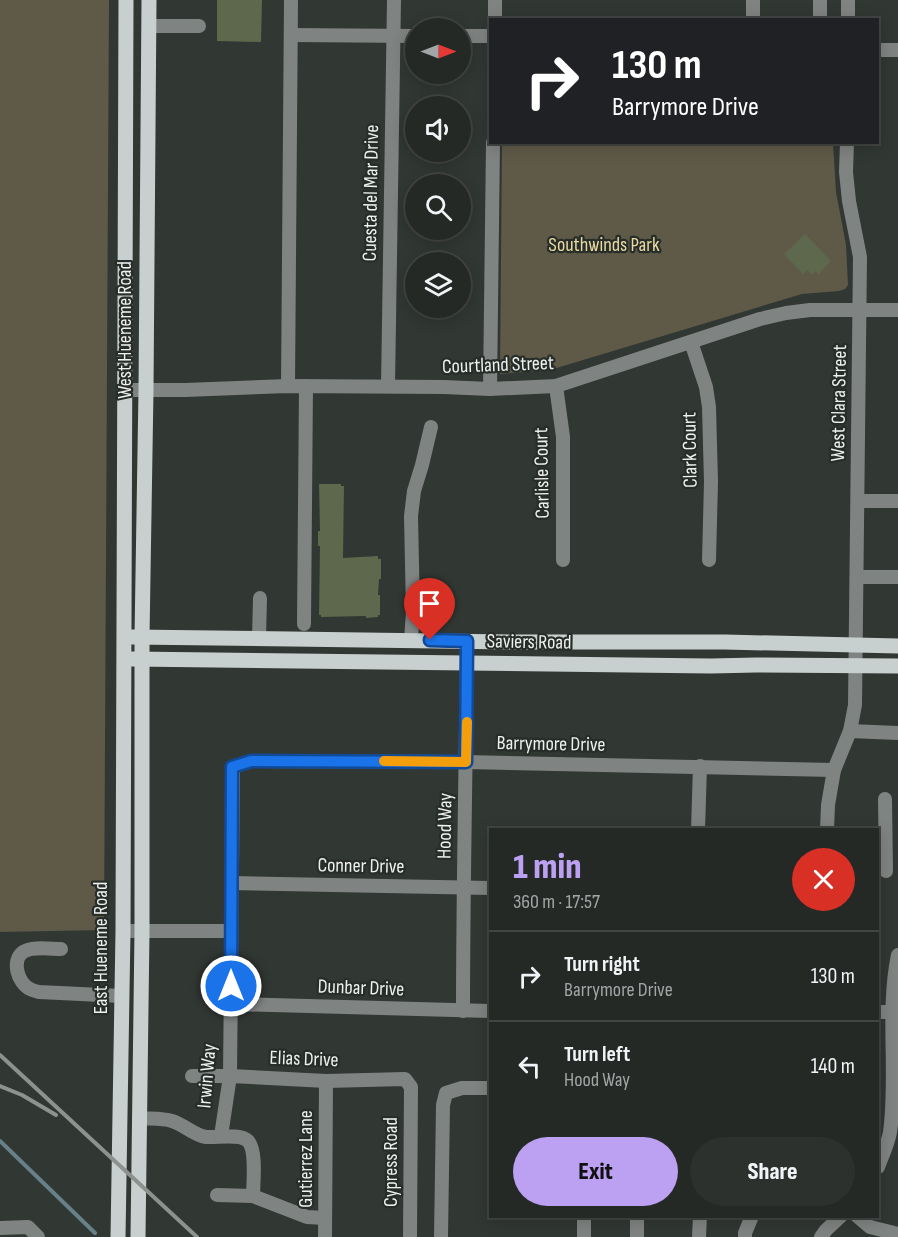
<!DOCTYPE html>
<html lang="en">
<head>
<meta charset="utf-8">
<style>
  body { margin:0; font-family:"Sofia Sans Condensed",sans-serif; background:#2d312e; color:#f1f3f6; height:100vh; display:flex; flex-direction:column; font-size:22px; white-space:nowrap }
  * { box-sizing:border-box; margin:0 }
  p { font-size:20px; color:#a3a6a7 }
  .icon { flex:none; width:33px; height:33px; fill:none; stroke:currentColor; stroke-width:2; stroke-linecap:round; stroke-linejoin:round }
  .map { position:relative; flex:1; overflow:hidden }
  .side { position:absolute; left:489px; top:828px; width:390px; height:390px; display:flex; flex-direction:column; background:#252926; border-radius:0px; box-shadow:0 3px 15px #0003,0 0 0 2px #424543 }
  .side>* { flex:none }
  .guide { position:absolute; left:489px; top:18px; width:390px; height:126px; border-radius:0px; box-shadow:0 3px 15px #0003,0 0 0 2px #424543; background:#202124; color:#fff; overflow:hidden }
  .needle { width:39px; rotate:90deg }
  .fabs { position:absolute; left:405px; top:18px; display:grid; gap:12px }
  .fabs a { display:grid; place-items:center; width:66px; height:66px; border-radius:50%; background:#252926; box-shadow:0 3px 15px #0003,0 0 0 2px #424543; font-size:30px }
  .pin { position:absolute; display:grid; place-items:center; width:51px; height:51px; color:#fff; margin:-62px -26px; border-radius:50% 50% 50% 0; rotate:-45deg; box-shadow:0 0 6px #0007 }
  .pin .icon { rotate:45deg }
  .me { position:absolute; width:66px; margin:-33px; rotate:0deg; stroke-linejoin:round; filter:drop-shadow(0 0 4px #0008) }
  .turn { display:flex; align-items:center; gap:21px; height:126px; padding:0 24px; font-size:27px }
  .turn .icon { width:78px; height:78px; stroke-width:2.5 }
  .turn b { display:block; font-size:42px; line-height:51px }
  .round { display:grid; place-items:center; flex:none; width:63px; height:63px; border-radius:32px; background:#2d312e }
  .summary { display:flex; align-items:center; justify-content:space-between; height:102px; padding:0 24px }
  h1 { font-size:36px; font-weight:800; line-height:45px; color:#bca0f2 }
  .action { display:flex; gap:12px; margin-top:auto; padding:12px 24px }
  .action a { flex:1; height:69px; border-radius:36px; background:#bca0f2; color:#111; font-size:24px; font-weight:800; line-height:69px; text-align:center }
  .action a+a { background:#2d312e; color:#f1f3f6 }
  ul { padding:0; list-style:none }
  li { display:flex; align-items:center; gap:18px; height:90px; padding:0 24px; border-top:2px solid #424543 }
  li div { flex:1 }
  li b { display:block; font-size:22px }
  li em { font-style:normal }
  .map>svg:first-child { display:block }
  .green { fill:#5f5948 }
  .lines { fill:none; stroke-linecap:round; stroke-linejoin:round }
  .stream { stroke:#688088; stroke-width:4 }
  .building { fill:#5d684c }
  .minor { stroke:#7f8382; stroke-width:14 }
  .major { stroke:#c8d0cf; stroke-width:15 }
  .rail { stroke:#8e928f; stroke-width:4 }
  .route-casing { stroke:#114b97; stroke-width:15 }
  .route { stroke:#1a73e8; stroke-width:10 }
  .slow { stroke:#f59e0b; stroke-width:10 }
  .labels { text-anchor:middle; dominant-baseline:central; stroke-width:4.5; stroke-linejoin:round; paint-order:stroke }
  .street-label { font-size:20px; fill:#eef1ef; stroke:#272d29 }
  .park-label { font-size:20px; fill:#ecd9a2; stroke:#272d29 }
</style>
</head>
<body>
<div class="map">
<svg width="898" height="1237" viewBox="0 0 898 1237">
  <rect width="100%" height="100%" fill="#313733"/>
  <!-- green -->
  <g class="green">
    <polygon points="0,0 109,0 104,930 0,932"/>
    <polygon points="502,143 833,143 836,192 846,245 848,285 845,289 839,291 802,294 550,370 500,374"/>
  </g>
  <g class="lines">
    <!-- stream -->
    <polyline class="stream" points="0,1141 95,1233"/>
  </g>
  <!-- building -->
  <g class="building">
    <polygon points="217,0 262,0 261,42 217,41"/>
    <polygon points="805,234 831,261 819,274 815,271 812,275 807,270 803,274 784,254"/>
    <polygon points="319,484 341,484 341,486 344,486 343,558 378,556 378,559 381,559 381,579 379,579 378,595 380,595 380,615 378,615 378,617 366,618 366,616 321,617 321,615 319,615 320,546 318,546 318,531 320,531"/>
  </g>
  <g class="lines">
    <!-- minor -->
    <g class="minor">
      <polyline points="495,20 495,0"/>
      <polyline points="753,20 753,0"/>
      <polyline points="820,20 820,0"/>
      <polyline points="848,20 848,0"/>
      <polyline points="149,26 199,26"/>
      <polyline points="291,35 416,36"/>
      <polyline points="460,36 490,36"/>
      <polyline points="878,50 898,50"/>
      <polyline points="691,342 706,387 709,407 711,482 709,560"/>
      <polyline points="288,386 291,0"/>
      <polyline points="388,386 394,0"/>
      <polyline points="556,386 563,437 563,560"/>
      <polyline points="490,389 493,142"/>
      <polyline points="124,390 185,390 288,386 444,387 490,389 556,386 760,319 786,313 810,310 898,310"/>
      <polyline points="858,501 898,501"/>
      <polyline points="857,577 898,577"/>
      <polyline points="304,624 306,386"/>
      <polyline points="259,638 260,598"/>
      <polyline points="411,640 413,612 411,516 414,491 422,465 431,427"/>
      <polyline points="850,731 898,733"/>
      <polyline points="885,799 886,871"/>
      <polyline points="698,830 700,766"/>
      <polyline points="827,830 828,805 834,770 850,731 855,705 860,257 849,201 846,172 847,142"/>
      <polyline points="231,883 490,888"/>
      <polyline points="123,931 231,931"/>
      <path d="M61 949C51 949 32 946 23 952 11 961 18 983 30 989 33 991 36 991 39 992L122 996"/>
      <polyline points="231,1004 490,1011"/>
      <path d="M463 1011C463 888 466 764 467 641"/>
      <polyline points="878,1012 894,1012"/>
      <polyline points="192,1076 230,1076 326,1081 405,1079 411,1087 410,1237"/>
      <path d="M139 1118C150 1119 162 1118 172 1121 185 1125 193 1135 206 1137 217 1138 240 1133 248 1141 257 1150 253 1184 253 1196"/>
      <polyline points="221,1136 230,1076 233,767 251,761 466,762 834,770"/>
      <path d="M878 1167C882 1156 888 1144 890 1132 898 1074 886 1013 898 955"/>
      <polyline points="217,1195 253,1196 307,1217 325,1218"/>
      <polyline points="857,1216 870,1227 898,1234"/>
      <polyline points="0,1228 28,1227 38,1237"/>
      <polyline points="325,1237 326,1081"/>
      <polyline points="441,1237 443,1105 446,1093 462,1088 490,1088"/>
      <polyline points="584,1237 584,1216"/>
      <polyline points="637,1237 637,1216"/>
      <polyline points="699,1237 700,1216"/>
      <polyline points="745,1237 745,1233 752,1216"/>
      <polyline points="821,1237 826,1230 841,1216"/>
    </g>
    <!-- major -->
    <g class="major">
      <polyline points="132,637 517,642 725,642 898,646"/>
      <polyline points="132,659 711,666 756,665 898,666"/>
      <polyline points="118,1237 123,931 126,0"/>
      <polyline points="138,1237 142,931 142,637 146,390 149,0"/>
    </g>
    <!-- rail -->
    <g class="rail">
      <polyline points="0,1055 197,1237"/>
      <polyline points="0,1086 22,1095 56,1115"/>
    </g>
  </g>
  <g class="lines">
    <!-- route casing -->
    <g class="route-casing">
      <polyline id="route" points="231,986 232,767 251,761 466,762 467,641 430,640"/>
    </g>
    <!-- route -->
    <use href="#route" class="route"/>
    <!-- slow -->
    <polyline class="slow" points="384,761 466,762 467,722"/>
  </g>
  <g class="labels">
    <!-- street labels -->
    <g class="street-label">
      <text transform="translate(371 193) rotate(-89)">Cuesta del Mar Drive</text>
      <text transform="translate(125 330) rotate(-90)">West Hueneme Road</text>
      <text transform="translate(498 365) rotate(-2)">Courtland Street</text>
      <text transform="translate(839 403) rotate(-89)">West Clara Street</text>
      <text transform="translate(690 450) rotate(-91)">Clark Court</text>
      <text transform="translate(542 473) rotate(-91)">Carlisle Court</text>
      <text transform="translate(529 642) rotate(1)">Saviers Road</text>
      <text transform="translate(551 744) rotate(1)">Barrymore Drive</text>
      <text transform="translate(445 826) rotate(-89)">Hood Way</text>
      <text transform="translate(361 866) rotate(1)">Conner Drive</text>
      <text transform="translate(101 948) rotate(-90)">East Hueneme Road</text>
      <text transform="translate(361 988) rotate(2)">Dunbar Drive</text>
      <text transform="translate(304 1059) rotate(2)">Elias Drive</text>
      <text transform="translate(207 1076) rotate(-85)">Irwin Way</text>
      <text transform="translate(306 1159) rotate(-90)">Gutierrez Lane</text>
      <text transform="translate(391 1162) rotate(-90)">Cypress Road</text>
    </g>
    <!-- park labels -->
    <g class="park-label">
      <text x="604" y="245">Southwinds Park</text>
    </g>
  </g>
</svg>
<div class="fabs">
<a><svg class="needle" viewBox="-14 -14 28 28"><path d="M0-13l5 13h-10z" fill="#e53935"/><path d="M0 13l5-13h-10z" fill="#a3a6a7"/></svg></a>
<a><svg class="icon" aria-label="sound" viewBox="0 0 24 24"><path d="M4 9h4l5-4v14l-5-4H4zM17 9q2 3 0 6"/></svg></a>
<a><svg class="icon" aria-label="search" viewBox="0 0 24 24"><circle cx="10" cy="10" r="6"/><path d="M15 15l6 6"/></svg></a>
<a><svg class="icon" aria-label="layers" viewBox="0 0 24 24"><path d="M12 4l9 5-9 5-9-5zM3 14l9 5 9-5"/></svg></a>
</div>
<div class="pin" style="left:430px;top:640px;background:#d93025"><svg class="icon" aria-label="arrive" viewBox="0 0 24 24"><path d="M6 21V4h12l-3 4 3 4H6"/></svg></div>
<svg class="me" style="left:231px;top:986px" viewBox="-20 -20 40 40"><circle r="17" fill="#1a73e8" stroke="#fff" stroke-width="3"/><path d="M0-11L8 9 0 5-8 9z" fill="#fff"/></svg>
<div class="guide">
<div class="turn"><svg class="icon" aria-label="right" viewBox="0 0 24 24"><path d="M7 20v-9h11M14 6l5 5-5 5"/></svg><div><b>130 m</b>Barrymore Drive</div></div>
</div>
<section class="side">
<div class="summary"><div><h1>1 min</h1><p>360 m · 17:57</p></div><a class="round" style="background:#d93025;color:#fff"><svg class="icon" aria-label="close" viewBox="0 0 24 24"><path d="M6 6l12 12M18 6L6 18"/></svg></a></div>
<ul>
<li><svg class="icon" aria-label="right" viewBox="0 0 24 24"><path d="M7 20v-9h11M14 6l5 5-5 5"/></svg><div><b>Turn right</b><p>Barrymore Drive</p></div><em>130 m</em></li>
<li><svg class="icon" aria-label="left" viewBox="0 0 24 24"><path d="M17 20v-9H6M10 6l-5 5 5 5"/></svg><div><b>Turn left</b><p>Hood Way</p></div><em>140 m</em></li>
</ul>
<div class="action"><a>Exit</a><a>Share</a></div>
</section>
</div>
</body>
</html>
